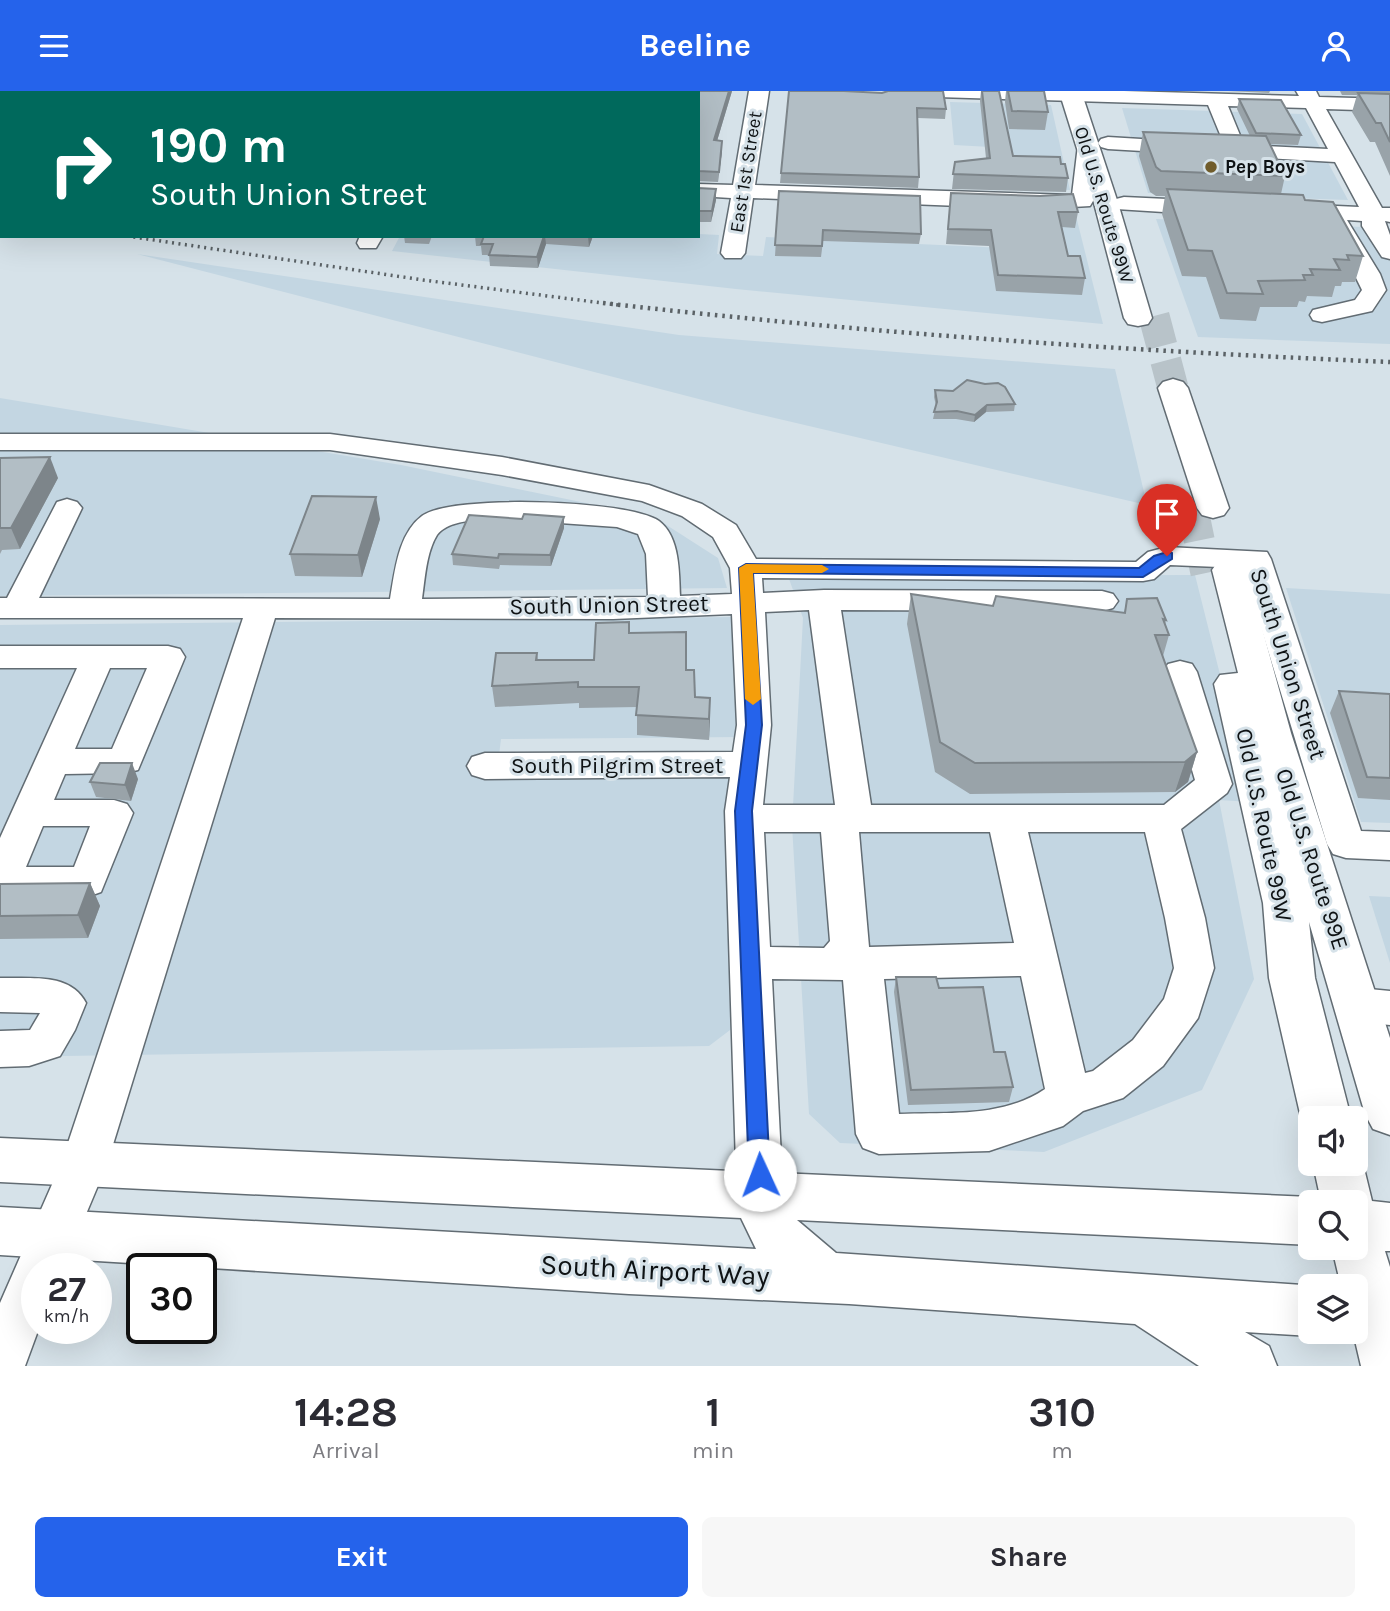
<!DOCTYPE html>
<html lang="en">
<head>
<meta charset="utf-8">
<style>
  body { margin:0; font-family:Karla,sans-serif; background:#f7f7f7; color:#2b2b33; height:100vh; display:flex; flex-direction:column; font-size:26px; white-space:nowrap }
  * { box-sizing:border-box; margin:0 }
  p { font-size:23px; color:#7c7c81 }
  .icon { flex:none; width:38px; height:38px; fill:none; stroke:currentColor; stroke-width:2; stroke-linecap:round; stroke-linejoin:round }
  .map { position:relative; height:1275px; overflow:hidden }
  .details { display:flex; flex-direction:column; background:#fff; flex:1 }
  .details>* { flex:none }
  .banner { position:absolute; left:0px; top:0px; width:700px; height:147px; box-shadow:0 7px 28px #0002; background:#00695c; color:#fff; overflow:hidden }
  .fabs { position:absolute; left:1298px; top:1015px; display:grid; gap:14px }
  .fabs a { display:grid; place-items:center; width:70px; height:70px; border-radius:10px; background:#fff; box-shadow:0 7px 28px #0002; font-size:35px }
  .speed { position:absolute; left:21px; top:1162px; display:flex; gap:14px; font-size:35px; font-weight:700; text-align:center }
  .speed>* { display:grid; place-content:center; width:91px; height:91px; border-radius:50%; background:#fff; box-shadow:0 7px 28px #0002; line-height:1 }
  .speed small { font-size:18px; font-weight:400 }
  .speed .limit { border:4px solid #111; border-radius:10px; background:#fff; color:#111 }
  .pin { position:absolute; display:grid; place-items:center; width:60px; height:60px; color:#fff; margin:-72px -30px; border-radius:50% 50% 50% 0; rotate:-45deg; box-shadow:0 0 7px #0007 }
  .pin .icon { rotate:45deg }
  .me { position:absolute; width:77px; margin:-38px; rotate:358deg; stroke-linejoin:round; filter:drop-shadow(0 0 5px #0008) }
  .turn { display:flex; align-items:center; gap:24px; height:147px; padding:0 35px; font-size:32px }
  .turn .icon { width:91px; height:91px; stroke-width:2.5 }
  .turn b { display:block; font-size:49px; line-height:60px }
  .eta { display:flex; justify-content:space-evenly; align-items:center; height:119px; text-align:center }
  .eta b { font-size:42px; font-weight:700; line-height:49px }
  .action { display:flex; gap:14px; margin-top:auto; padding:14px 35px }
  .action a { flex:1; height:80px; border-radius:10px; background:#2563eb; color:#fff; font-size:28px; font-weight:700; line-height:80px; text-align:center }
  .action a+a { background:#f7f7f7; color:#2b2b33 }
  header { display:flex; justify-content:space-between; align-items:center; height:91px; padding:0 35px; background:#2563eb; color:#fff; font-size:32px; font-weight:700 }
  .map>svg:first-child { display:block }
  .built { fill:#c3d6e2 }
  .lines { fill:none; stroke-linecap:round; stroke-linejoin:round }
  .major-tunnel { stroke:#b8c3c9; stroke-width:31; stroke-dasharray:31 15; stroke-linecap:butt }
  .minor-casing { stroke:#626c73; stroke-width:3 }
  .major-casing { stroke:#626c73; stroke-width:3 }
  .minor { fill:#fff; fill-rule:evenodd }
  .major { fill:#fff; fill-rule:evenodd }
  .rail-far1 { stroke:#5b6266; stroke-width:3.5; stroke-dasharray:2 4.5; stroke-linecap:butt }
  .rail { stroke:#5b6266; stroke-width:4.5; stroke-dasharray:2.5 5; stroke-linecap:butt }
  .wall { fill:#99a3a9 }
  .shaded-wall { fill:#7d858a }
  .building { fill:#b2bec5; stroke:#7d858a; stroke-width:2 }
  .route { fill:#2563eb; stroke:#184099; stroke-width:2 }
  .slow { fill:#f59e0b }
  .poi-dot { fill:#705c2b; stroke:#d6e2e9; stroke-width:2.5 }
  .labels { text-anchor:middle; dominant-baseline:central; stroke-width:6; stroke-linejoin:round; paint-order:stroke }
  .far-poi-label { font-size:19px; font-weight:bold; fill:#0e1214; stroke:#d6e2e9; text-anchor:start }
  .far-street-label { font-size:19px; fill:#0e1214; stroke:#d6e2e9 }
  .street-label { font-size:23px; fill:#0e1214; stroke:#d6e2e9 }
  .near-street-label { font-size:28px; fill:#0e1214; stroke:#d6e2e9 }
</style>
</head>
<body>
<header><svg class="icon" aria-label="menu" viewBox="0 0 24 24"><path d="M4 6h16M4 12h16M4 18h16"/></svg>Beeline<svg class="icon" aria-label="person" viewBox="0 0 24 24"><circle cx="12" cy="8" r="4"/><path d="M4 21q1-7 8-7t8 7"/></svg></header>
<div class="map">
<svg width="1390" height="1275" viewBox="0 0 1390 1275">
  <rect width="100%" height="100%" fill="#d6e2e9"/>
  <!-- built -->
  <g class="built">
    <polygon points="950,11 1051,14 1070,99 995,96 990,56 954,54"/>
    <polygon points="1122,17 1302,23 1348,109 1148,102"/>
    <polygon points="1076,125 1103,233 736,198 392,160 400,145 698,143 719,144 717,163 763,165 766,146 1005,157"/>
    <polygon points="1156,128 1390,137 1390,253 1198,246"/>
    <polygon points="137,163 679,244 1115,278 1147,414 753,322"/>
    <polygon points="0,307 401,374 654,426 718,467 727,497 0,505"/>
    <polygon points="1195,484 1252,711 1219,709 1254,888 1202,999 1044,1061 840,1052 809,1023 792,734 803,527 788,485"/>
    <polygon points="1286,497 1390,503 1390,732 1361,731"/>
    <polygon points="736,526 742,646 501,648 498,672 737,671 734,936 709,955 0,966 0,534"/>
    <polygon points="1369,805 1390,806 1390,872"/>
  </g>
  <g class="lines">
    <!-- major-tunnel -->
    <g class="major-tunnel">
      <polyline points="1154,225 1173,297"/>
      <polyline points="1193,419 1206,482"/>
    </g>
    <!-- minor casing -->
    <g class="minor-casing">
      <g id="minor">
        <polygon points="441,0 461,0 441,2"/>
        <polygon points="749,0 769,0 755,94 1072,104 1078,54 1081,50 1095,50 1098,54 1093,110 1090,115 1038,118 753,107 745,162 741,167 725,167 721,162 731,107 698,105 698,93 733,94"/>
        <path d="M927 0H1124L1299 5 1296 0H1316L1319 6 1390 8V20L1326 18 1382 117H1390V131L1385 130 1390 144V168L1382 166 1362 135V130L1347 129 1380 183 1386 199 1372 220 1322 231 1313 229 1310 224 1313 219 1355 209 1362 199 1327 128 1284 125 1281 120 1284 115 1292 113 1359 116 1335 71 1108 58 1101 56 1098 52 1101 48 1108 46 1224 53 1208 14 937 6ZM1228 15 1306 17 1328 58 1244 54Z"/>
        <rect x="0" y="13" width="2" height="12"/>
        <rect x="0" y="68" width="2" height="12"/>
        <polygon points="1124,106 1211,110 1219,112 1222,117 1219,122 1211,124 1116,118 1113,113 1116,108"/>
        <polygon points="360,145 383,145 376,157 360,157 357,152"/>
        <path d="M0 343H330L502 366 649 394 702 413 736 434 756 468 1136 471 1148 461 1167 456 1267 461 1271 468 1361 740 1390 741V769L1346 767 1333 763 1327 753 1243 477 1170 474 1154 488 1143 490 762 487 763 502 824 499 1102 500 1113 503 1118 510 1113 517 1102 520 841 519 871 714H1164L1195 689 1163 581 1168 573 1180 570 1192 573 1197 581 1232 693 1227 702 1181 738 1205 827 1214 877 1198 927 1163 975 1123 1007 1083 1020 1063 1035 989 1060 879 1063 863 1057 856 1043 843 889 772 888 783 1106 776 1121 760 1127 744 1121 737 1106 725 720 730 686 485 688 472 684 467 675 472 666 485 662 733 661 737 634 732 523 613 528 275 527 107 1073 63 1178H37V1237H39L25 1275H0V1212L61 1073 243 527H0V507H7L57 411 67 408 77 411 82 417 39 507 390 508C395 480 398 443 422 425 451 403 630 409 659 430 680 446 679 481 680 505L732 503 730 477 713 446 682 425 642 410 502 384 330 359H0ZM531 430 617 436 638 443 646 463 648 506 422 508C425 488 426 462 437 444 452 423 507 429 531 430ZM809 519 835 714H763L771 634 765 521ZM764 741H821L830 850 824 857 770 856ZM859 741H990L1014 852 869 856ZM1028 741H1145L1165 827 1174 877 1164 908 1133 949 1093 980 1085 982ZM1021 885 1045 998C1002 1027 949 1021 899 1023L884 888Z"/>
        <path d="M0 555H168L180 558 185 566 138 679 125 682 65 683 54 709H114L127 713 133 722 101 801 87 806 0 805V747L77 577H0ZM110 577H147L112 658H75ZM43 735H90L74 776H26Z"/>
        <path d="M0 887C30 888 70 881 86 912L75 939 60 965 29 975 0 976V940L30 939 40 922 0 921Z"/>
        <polygon points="1359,897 1390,900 1390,934 1359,931 1344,926 1338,914 1344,902"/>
      </g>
    </g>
    <!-- major casing -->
    <g class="major-casing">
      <g id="major">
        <polygon points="1059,0 1081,0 1118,112 1152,227 1148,233 1138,235 1128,233 1124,227 1094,112"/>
        <polygon points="1173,288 1183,291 1188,297 1229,417 1224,424 1213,427 1202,424 1197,417 1158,297 1163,291"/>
        <polygon points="1229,469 1241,472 1246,479 1291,642 1390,947 1390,1044 1373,1038 1365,1023 1309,831 1315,887 1351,1027 1311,1027 1311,1043 1301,1027 1269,887 1263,812 1214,593 1220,584 1238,582 1212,479 1217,472"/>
        <polygon points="0,1047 1311,1106 1321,1110 1313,1073 1356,1073 1356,1058 1363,1073 1372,1110 1390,1112 1390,1160 1385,1160 1390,1176 1390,1275 1361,1275 1353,1241 1356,1241 1356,1195 1341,1195 1332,1157 1356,1157 1356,1111 1311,1111 1311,1154 797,1129 836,1162 1317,1195 1311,1195 1311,1241 1322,1241 1311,1245 1245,1241 1269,1255 1277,1275 1199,1275 1135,1233 849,1213 629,1203 0,1164 0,1116 756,1158 741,1127 0,1091"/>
      </g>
    </g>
    <!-- minor -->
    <use href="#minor" class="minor"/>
    <!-- major -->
    <use href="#major" class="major"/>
    <!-- rail-far1 -->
    <polyline class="rail-far1" points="127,145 423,189 618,214"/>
    <!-- rail -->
    <path class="rail" d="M603 212C865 242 1127 260 1390 271"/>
  </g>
  <!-- wall -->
  <g class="wall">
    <polygon points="0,0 18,0 16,2 2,2 2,12 0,11"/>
    <polygon points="216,0 423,0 422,2 216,2"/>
    <polygon points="732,0 717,50 722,60 718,91 698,90 698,2"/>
    <polygon points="887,0 943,0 946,18 945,28 918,27 919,86 918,97 780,92 781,82 882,2"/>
    <polygon points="981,0 999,0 1013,65 1061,73 1068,87 1066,101 952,98 955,71 986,67 980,10"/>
    <polygon points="1006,0 1044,0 1048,21 1045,39 1009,38 1005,11"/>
    <polygon points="1228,0 1270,0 1269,2"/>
    <polygon points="1340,0 1390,0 1390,85 1375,51 1370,51 1352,21 1357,4 1342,4"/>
    <polygon points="1239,8 1301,44 1298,54 1269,53 1285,85 1281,103 1305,109 1363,165 1355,191 1342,191 1341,195 1335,195 1332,206 1307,205 1305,211 1299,210 1297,216 1260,216 1256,230 1220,228 1206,186 1182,185 1162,123 1165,105 1156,105 1150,101 1139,65 1143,41 1250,45 1237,18"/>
    <polygon points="698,97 716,109 711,131 698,131"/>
    <polygon points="779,100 921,143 919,153 823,150 821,166 775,165"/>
    <polygon points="951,102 1078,121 1075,137 1062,136 1068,165 1085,187 1082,204 996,200 989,155 946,153"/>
    <polygon points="318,145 342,145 341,147"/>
    <polygon points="404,145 432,145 429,153 405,152"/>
    <polygon points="475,145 593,145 589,156 546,153 538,177 490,175 489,164 482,164 481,155 476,155"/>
    <polygon points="935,299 1015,313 1014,320 986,321 974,331 956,328 933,328 936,315 934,306"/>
    <polygon points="0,367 58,387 20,458 2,459 0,463"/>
    <polygon points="380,428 362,486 295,485 290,463"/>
    <polygon points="564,437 551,475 500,474 499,478 453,474 452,463"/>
    <polygon points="911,503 993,515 1124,522 1127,508 1166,529 1165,534 1169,544 1163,565 1197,661 1188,691 1175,701 970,703 935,681 907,533"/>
    <polygon points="629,531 629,542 686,579 695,606 710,607 709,649 637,644 637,616 579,617 579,612 495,616 492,595 537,562 538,569 594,569"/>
    <polygon points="1339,600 1390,603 1390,709 1358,707 1330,622"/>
    <polygon points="138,688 131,710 96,706 90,691"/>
    <polygon points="90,792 100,815 88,847 0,848 0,793"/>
    <polygon points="896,886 939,897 1013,996 1009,1011 908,1014 894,901"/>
  </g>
  <!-- shaded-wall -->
  <g class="shaded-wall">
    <polygon points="2,0 18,0 16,2 2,2 2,4 1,1"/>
    <polygon points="185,0 194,0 193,2 183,2"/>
    <polygon points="729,0 732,0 714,60 714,49"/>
    <polygon points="722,50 722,60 718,91 719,81"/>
    <polygon points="716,98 716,109 711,131 712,120"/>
    <polygon points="544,145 545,145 546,153 538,177 537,166"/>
    <polygon points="588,145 593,145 589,156"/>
    <polygon points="987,314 986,321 974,331 975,324"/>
    <polygon points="50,366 58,387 20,458 11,437"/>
    <polygon points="376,406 380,428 362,486 358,464"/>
    <polygon points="564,426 564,437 551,475 550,464"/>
    <polygon points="710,607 710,628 709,649 709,628"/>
    <polygon points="1197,661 1188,691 1175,701 1185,671"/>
    <polygon points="132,672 138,688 131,710 125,694"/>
    <polygon points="90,792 100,815 88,847 78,824"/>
  </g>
  <!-- building -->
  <g class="building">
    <polygon points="74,0 185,0 183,2 72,2"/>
    <polygon points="218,0 276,0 274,2"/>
    <polygon points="325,0 371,0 370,1"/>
    <polygon points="478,0 729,0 714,49 722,50 719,81 698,80 698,2 477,2"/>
    <polygon points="789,0 844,0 882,2 888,0 943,0 946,18 917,17 919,86 781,82"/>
    <polygon points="982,0 999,0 1013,65 1060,66 1061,73 1065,73 1068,87 953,83 955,71 990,67"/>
    <polygon points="1008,0 1044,0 1048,21 1012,20"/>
    <polygon points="1358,2 1390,3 1390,51 1381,32 1376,32"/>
    <polygon points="1239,8 1281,9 1301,44 1256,42"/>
    <polygon points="1143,41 1266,45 1285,85 1161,80 1156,76"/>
    <polygon points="698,97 716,98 712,120 698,120"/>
    <polygon points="1167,98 1303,104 1305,109 1333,111 1363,165 1347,164 1349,169 1334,168 1340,179 1310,178 1313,184 1303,184 1305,189 1258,190 1263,203 1227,202 1212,160 1188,159"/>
    <polygon points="779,100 920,105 921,143 823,139 822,155 775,154"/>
    <polygon points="951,102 1040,105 1073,103 1078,121 1058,121 1068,165 1080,165 1085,187 998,184 991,139 948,138"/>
    <polygon points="484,145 544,145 537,166 489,164 493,153 481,153"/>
    <polygon points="967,289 985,293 998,292 1005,296 1015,313 987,314 975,324 957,320 934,321 937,311 935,299 953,300"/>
    <polygon points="50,366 11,437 0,437 0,367"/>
    <polygon points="312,405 376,406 358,464 290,463"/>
    <polygon points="524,423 564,426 550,464 499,463 498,467 452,463 469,424 522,428"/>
    <polygon points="911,503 993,515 996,505 1125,522 1127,508 1157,507 1166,529 1163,528 1169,544 1155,544 1197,661 1185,671 975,672 940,651"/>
    <polygon points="629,531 629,542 686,541 686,579 694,579 695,606 710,607 709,628 636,624 639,596 578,596 578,591 492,595 496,562 537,562 536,569 594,569 596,532"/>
    <polygon points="1339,600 1390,603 1390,687 1367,686"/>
    <polygon points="100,672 132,672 125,694 90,691"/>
    <polygon points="90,792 78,824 0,825 0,793"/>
    <polygon points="896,886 936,886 939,897 983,896 994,961 1005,961 1013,996 911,999"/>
  </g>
  <!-- route -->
  <polygon class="route" points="1167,461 1172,462 1172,468 1143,486 753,482 762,634 752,720 770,1084 767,1091 760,1094 752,1091 749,1084 735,720 746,634 739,477 746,473 1139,477 1154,465"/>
  <!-- slow -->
  <polygon class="slow" points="746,473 822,474 829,478 822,482 753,482 761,608 753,614 745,608 739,477"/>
  <!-- markers -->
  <circle class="poi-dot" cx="1211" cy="76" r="7"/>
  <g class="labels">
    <!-- far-poi labels -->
    <g class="far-poi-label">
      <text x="1225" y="76">Pep Boys</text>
    </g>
    <!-- far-street labels -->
    <g class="far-street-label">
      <text transform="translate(746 81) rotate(-81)">East 1st Street</text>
      <text transform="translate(1104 114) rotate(73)">Old U.S. Route 99W</text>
    </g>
    <!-- street labels -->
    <g class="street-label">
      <text transform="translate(609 514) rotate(-1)">South Union Street</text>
      <text transform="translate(1288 573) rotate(72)">South Union Street</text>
      <text x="617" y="674">South Pilgrim Street</text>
      <text transform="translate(1264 734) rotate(78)">Old U.S. Route 99W</text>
      <text transform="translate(1312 768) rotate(72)">Old U.S. Route 99E</text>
    </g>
    <!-- near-street labels -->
    <g class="near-street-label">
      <text transform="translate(655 1179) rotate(3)">South Airport Way</text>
    </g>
  </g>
</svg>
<div class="fabs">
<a><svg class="icon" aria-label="sound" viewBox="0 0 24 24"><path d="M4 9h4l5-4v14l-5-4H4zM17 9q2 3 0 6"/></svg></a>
<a><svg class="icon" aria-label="search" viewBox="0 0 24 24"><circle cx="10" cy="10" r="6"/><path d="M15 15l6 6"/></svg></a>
<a><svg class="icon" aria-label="layers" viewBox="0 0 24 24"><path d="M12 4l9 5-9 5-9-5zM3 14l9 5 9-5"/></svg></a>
</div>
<div class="speed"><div>27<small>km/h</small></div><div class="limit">30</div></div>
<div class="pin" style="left:1167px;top:465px;background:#d93025"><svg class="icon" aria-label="arrive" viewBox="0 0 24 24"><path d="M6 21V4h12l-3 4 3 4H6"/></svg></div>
<svg class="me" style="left:760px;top:1084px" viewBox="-20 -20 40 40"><circle r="19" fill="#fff"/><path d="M0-13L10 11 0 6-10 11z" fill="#2563eb"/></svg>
<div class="banner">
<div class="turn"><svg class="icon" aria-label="right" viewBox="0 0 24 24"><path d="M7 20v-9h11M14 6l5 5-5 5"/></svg><div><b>190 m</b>South Union Street</div></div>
</div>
</div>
<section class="details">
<div class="eta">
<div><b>14:28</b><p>Arrival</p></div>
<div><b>1</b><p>min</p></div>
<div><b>310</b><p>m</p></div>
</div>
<div class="action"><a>Exit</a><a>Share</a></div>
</section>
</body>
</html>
